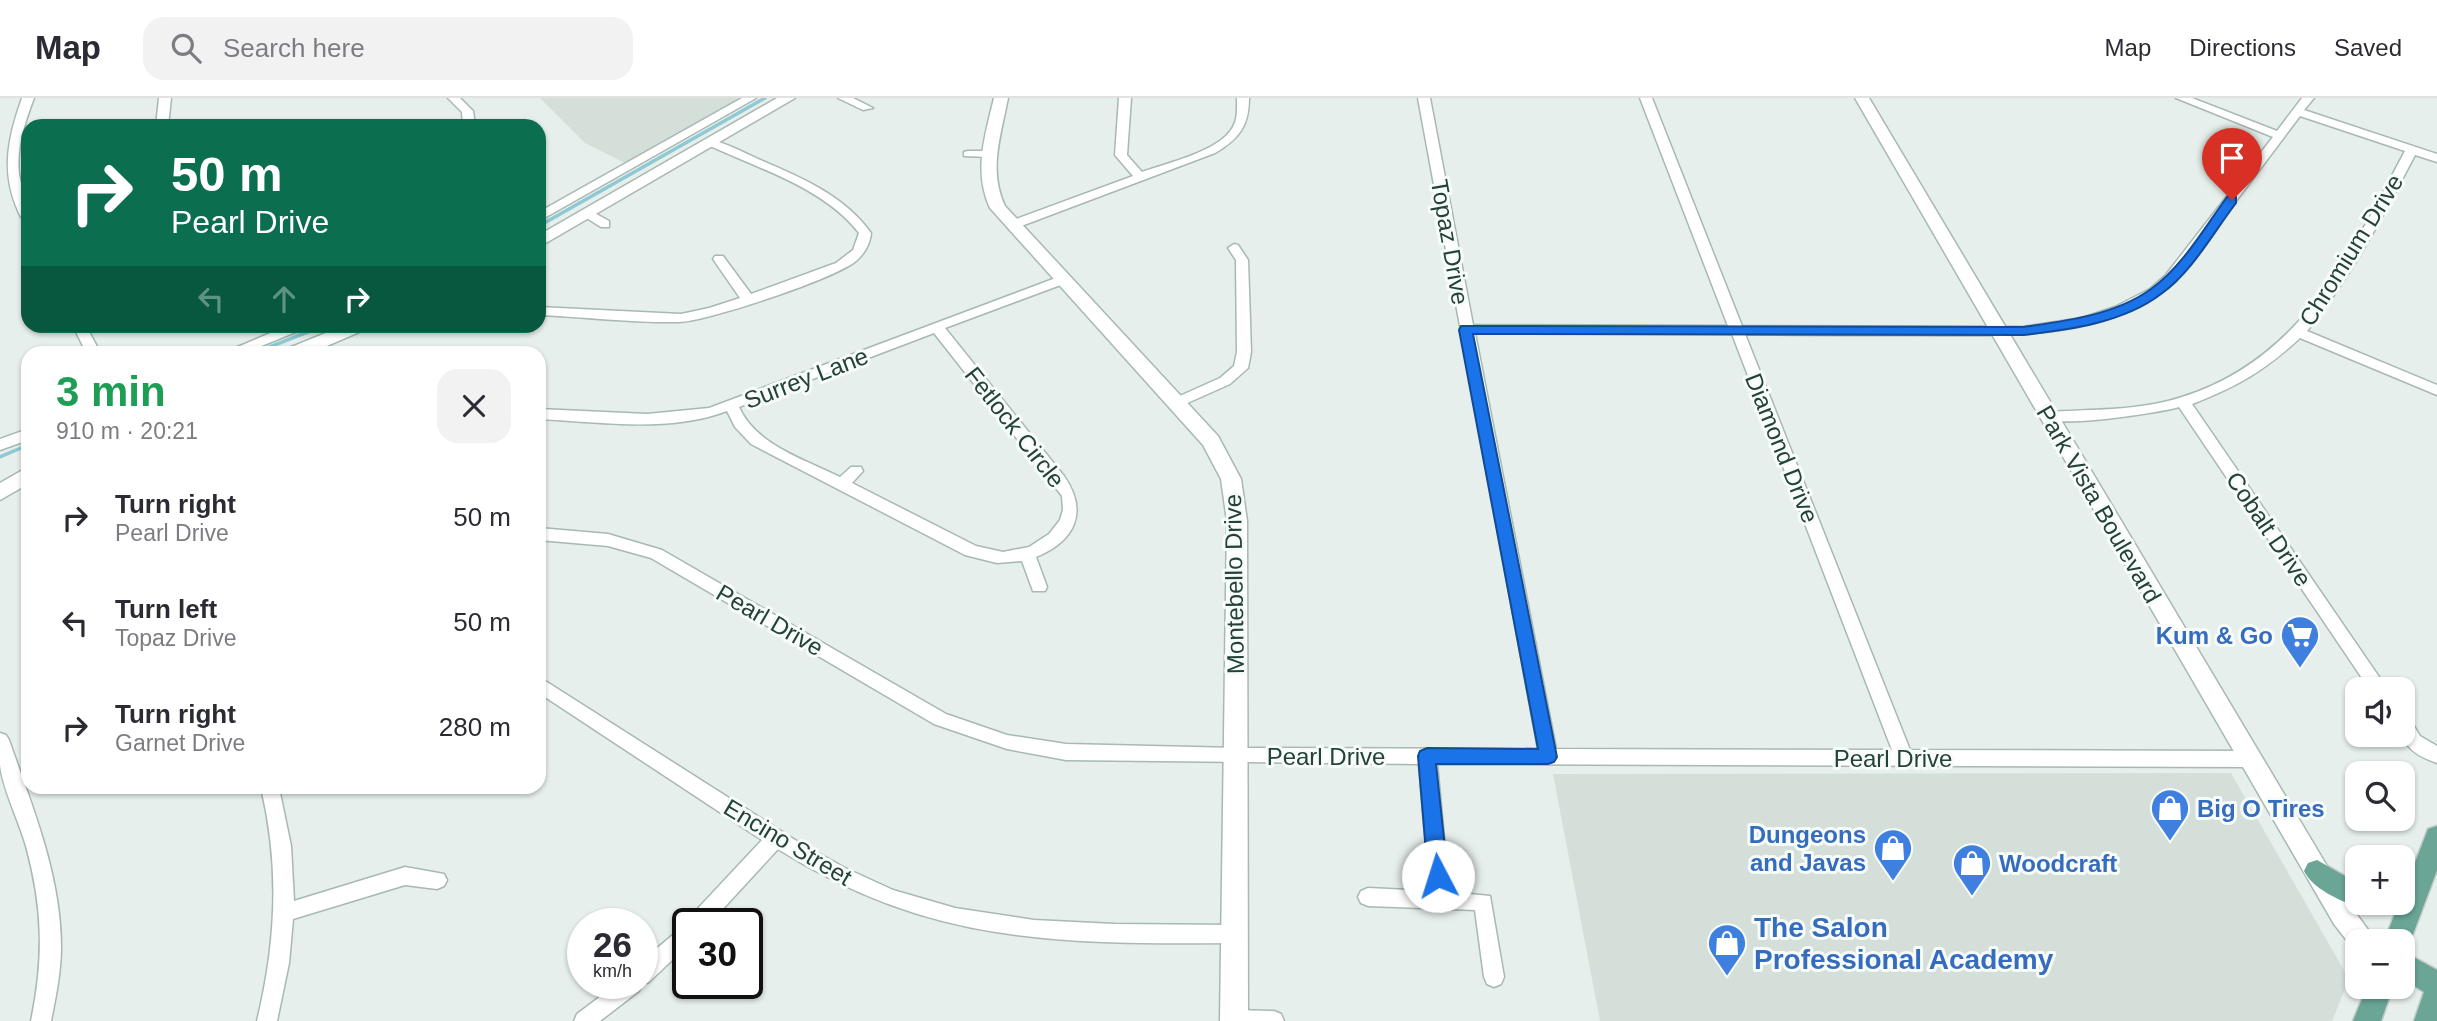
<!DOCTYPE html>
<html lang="en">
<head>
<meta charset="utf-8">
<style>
  body { margin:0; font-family:Arial,sans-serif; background:#f2f2f3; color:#2b2b33; height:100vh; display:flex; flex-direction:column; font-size:26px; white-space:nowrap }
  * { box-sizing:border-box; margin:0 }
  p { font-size:23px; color:#7c7c81 }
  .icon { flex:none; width:38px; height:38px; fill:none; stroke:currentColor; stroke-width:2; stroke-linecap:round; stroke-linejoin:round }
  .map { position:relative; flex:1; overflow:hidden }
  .details { position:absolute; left:21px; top:248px; width:525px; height:448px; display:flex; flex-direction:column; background:#fff; border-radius:21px; box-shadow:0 2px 5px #0004 }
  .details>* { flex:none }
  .top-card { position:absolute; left:21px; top:21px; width:525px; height:214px; border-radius:21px; box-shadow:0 2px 5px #0004; background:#0b6e4f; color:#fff; overflow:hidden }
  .tools { position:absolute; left:2345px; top:579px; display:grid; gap:14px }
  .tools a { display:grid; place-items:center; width:70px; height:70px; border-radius:14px; background:#fff; box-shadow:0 2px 5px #0004; font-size:35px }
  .speed { position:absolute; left:567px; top:810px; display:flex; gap:14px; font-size:35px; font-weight:700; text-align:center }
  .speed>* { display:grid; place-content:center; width:91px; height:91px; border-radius:50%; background:#fff; box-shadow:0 2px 5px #0004; line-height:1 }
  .speed small { font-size:18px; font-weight:400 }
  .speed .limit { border:4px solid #111; border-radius:10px; background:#fff; color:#111 }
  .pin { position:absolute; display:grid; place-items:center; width:60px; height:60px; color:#fff; margin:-72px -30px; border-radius:50% 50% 50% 0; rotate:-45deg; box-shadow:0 0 7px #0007 }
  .pin .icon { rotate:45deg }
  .me { position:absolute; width:77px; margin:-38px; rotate:355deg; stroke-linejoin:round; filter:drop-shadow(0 0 5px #0008) }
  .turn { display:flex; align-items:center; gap:24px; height:147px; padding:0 35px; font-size:32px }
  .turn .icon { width:91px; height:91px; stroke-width:2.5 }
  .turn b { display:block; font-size:49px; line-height:60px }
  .lanes { display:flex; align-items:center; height:66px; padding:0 35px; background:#0003; justify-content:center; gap:35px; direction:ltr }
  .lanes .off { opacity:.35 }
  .round { display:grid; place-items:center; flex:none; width:74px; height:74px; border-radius:21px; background:#f2f2f3 }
  .summary { display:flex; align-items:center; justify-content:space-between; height:119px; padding:0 35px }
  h1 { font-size:42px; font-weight:600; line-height:52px; color:#1e9e55 }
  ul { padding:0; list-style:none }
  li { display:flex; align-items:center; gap:21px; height:105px; padding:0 35px }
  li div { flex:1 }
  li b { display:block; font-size:26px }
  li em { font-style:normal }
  header { display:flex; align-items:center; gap:42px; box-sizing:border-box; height:98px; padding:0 35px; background:#fff; border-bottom:2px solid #e1e1e2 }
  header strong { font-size:33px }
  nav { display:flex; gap:38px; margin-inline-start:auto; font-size:24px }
  .search { width:490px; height:63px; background:#f2f2f3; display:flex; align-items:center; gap:18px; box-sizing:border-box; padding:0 24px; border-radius:21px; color:#7c7c81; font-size:26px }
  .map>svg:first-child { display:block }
  .built { fill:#d4dfda }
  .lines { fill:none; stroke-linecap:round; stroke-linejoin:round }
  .stream { stroke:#8ec9d4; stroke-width:3.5 }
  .minor-casing { stroke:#a8b8b2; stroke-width:3 }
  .tertiary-casing { stroke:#a8b8b2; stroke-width:3 }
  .primary-casing { stroke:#c2cac8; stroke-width:3 }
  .minor { fill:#fff; fill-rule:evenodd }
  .tertiary { fill:#fff; fill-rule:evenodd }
  .primary { fill:#6aa596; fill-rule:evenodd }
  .route { fill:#1a73e8; stroke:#114b97; stroke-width:2 }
  .labels { text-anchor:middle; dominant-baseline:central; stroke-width:6; stroke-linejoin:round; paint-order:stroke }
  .street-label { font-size:24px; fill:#24423a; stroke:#f7fbf9 }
  .shop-label { font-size:24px; font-weight:bold; fill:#366cbe; stroke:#f7fbf9; text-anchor:end }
  .near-shop-label { font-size:28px; font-weight:bold; fill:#366cbe; stroke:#f7fbf9; text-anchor:start }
</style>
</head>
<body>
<header>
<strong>Map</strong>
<div class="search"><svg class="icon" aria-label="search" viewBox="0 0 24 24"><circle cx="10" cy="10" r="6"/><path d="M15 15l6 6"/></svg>Search here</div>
<nav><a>Map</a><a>Directions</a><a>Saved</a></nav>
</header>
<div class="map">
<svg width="2437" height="923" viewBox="0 0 2437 923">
  <rect width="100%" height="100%" fill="#e6efeb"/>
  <!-- built -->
  <g class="built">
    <polygon points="540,0 739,0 625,65 585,45"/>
    <polygon points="2231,675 2349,881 2332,923 1600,923 1553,676"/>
  </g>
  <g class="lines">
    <!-- stream -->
    <g class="stream">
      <polyline points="539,128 765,0"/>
      <polyline points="252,256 323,228"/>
      <polyline points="0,359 28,347"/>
    </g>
    <!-- minor casing -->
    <g class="minor-casing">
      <g id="minor">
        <path d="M22 0H34C25 24 16 50 19 76 22 93 28 107 28 125 21 122 19 115 16 108 1 70 9 37 22 0Z"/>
        <polygon points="159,0 171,0 168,28 156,28"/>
        <polygon points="448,0 460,0 473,13 475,28 463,28 462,14"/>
        <polygon points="742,0 756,0 539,123 539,114"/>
        <polygon points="838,0 853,0 873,10 863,12"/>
        <path d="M1119 0H1131L1127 57 1142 74C1167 65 1216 54 1231 32 1238 23 1237 11 1237 0H1249C1249 28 1239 41 1215 55L1016 130H1008V124L1133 78 1115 57Z"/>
        <path d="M1418 0H1430L1473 227 1728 228 1640 0H1652L1742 228 2023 229 2082 220 2115 209 2150 191 2165 178 2273 39 2176 0H2192L2277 33 2302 0H2314L2304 12 2437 56V64L2415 57C2383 118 2351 179 2307 233L2437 287V297L2300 240C2264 273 2238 288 2192 306L2388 592H2370L2179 309C2159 315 2053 331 2042 319L2049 314C2093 311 2140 313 2182 299 2302 261 2350 156 2405 53L2300 18 2175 184C2101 245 2005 237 1915 237 1859 237 1802 237 1745 236L1910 652 2249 653 2255 656 2258 661 2255 666 2249 669 1437 666 1449 794 1490 798 1504 879 1501 886 1494 889 1487 886 1484 879 1475 812 1368 808 1361 805 1358 799 1361 793 1368 790 1430 793 1419 666 1066 662 1007 651 934 626 651 460 608 448 539 442V430L608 436 662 452 946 616 1007 637 1066 646 1236 650 1538 651ZM1475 235 1732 236 1892 652 1556 651Z"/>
        <path d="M712 42C728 46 743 54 758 61 800 79 844 97 871 135 870 146 865 155 856 163 834 181 708 223 679 224 633 225 585 219 539 217V209L681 216 709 210 740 200 713 161 715 158H723L751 196 836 165 853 152 859 135C823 89 759 71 708 47V43Z"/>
        <polygon points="968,53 988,53 994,56 988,59 964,58 964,54"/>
        <polygon points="589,112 609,123 609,129 601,129 585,119 585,113"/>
        <polygon points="1234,146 1238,147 1248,162 1251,254 1248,270 1230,286 1183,307 1173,307 1171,304 1173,301 1220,280 1234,268 1237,254 1236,162 1228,150"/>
        <path d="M1061 178 1067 182 1066 185 945 230 1064 378C1089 414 1075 443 1036 459L1047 489 1045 493H1033L1022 463 997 465 965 457 751 346 735 329 727 313C669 335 600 324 539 321V311L647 316 709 310ZM934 235 1062 398 1063 412 1060 422 1049 436 1029 449 1003 454 976 448 852 385 863 373 861 369H851L840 379C804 361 756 347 739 309Z"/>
        <polygon points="73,228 86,228 101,256 87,256"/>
        <polygon points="287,228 305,228 303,231 242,256 221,256"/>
        <polygon points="28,331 28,342 0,352 0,341"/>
        <path d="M539 579 795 742 845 770 893 792 955 810 1034 822 1114 826 1234 827 1241 830 1244 836 1241 842 1234 845C1061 846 930 847 778 751L709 826H688V847L649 884 642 886 639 893 600 923H574L577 916 617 886H642V863L687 825 689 820 762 742 539 595Z"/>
        <path d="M2403 618 2409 620 2420 638 2437 648V665C2407 654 2402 646 2403 618Z"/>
        <path d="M0 635 6 637 9 642C32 708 61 777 61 849 61 874 56 898 51 923H31C44 861 43 810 26 748 19 723 3 692 0 667 0 656 0 645 0 635Z"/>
        <path d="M261 690H279L291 748 294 803 405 769 444 776 447 782 444 788 437 791 405 787 293 821 289 865 277 923H257C276 844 280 769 261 690Z"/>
        <polygon points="1234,912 1274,913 1281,916 1284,923 1224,923 1227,915"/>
      </g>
    </g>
    <!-- tertiary casing -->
    <g class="tertiary-casing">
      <g id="tertiary">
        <polygon points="777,0 795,0 539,149 539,137"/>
        <path d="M994 0H1008C1001 37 988 72 1005 108L1218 338 1241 381 1247 423 1248 923H1220L1227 423 1221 381 1203 347 990 110C973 73 985 38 994 0Z"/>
        <polygon points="1855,0 1869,0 2352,810 2377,844 2357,844 2357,854 2355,853 2334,826"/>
        <polygon points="343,228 367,228 364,232 308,256 281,256 284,252"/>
        <polygon points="28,369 28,386 0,402 0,385"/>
      </g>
    </g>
    <!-- primary casing -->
    <g class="primary-casing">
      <g id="primary">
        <polygon points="2437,728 2437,772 2410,844 2404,854 2437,872 2437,923 2414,923 2424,894 2403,881 2403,844 2384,844 2399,805 2403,805 2403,795 2425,739 2428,731"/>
        <path d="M2317 762 2357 785V805H2366L2357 809C2339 802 2313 791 2304 773L2308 765Z"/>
        <polygon points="2367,889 2393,889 2381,923 2353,923"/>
      </g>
    </g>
    <!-- minor -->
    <use href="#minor" class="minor"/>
    <!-- tertiary -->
    <use href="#tertiary" class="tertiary"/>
    <!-- primary -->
    <use href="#primary" class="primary"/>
  </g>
  <!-- route -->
  <path class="route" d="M2232 98 2236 99V105C2213 135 2192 174 2161 196 2123 225 2068 232 2023 237L1473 236 1557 659 1554 664 1548 666H1436L1448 778 1445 784 1438 786 1431 784 1428 778 1418 658 1420 653 1427 650 1538 651 1459 232 1461 228 2023 229C2066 223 2115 217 2151 191 2182 169 2205 129 2227 99Z"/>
  <!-- icons -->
  <defs>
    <g id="supermarket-pin" transform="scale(2.0125)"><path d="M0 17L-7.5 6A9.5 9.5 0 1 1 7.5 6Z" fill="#3f7fe0" stroke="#f7fbf9"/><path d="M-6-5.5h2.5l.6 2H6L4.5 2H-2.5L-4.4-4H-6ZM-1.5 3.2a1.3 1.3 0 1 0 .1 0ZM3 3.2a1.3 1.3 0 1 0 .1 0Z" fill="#fff"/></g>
    <g id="shop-pin" transform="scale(2.0125)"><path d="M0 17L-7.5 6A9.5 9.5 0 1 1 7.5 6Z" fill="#3f7fe0" stroke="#f7fbf9"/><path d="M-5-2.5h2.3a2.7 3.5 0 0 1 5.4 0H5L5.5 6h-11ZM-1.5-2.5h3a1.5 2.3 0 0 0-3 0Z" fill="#fff"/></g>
  </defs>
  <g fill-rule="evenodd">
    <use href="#supermarket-pin" x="2300" y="537"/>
    <use href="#shop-pin" x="2170" y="710"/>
    <use href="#shop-pin" x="1893" y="750"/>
    <use href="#shop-pin" x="1972" y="765"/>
    <use href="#shop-pin" x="1727" y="845"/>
  </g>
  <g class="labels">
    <!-- street labels -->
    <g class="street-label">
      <text transform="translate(1450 144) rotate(80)">Topaz Drive</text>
      <text transform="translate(2351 152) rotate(-58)">Chromium Drive</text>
      <text transform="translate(806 280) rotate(-21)">Surrey Lane</text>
      <text transform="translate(1015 329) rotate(52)">Fetlock Circle</text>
      <text transform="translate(1782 350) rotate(68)">Diamond Drive</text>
      <text transform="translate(2099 406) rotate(60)">Park Vista Boulevard</text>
      <text transform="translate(2269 431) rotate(56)">Cobalt Drive</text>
      <text transform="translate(1234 486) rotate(-91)">Montebello Drive</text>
      <text transform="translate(770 522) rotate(30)">Pearl Drive</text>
      <text x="1326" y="658">Pearl Drive</text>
      <text x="1893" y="660">Pearl Drive</text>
      <text transform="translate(788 744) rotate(31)">Encino Street</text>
    </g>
    <!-- shop labels -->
    <g class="shop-label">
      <text x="2273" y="537">Kum &amp; Go</text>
      <text x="2197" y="710" text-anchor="start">Big O Tires</text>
      <text x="1866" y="736">Dungeons<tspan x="1866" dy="28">and Javas</tspan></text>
      <text x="1999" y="765" text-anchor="start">Woodcraft</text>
    </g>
    <!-- near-shop labels -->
    <g class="near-shop-label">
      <text x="1754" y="829">The Salon<tspan x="1754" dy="32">Professional Academy</tspan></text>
    </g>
  </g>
</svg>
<div class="tools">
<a><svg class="icon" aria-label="sound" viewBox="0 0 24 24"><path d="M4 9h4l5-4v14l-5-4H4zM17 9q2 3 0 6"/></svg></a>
<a><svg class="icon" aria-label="search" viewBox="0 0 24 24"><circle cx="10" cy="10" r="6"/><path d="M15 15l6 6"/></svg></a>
<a>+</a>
<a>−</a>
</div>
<div class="speed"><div>26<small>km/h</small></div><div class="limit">30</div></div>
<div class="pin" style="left:2232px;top:102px;background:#d93025"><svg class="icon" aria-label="arrive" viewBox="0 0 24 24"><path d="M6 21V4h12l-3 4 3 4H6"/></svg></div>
<svg class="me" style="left:1438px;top:778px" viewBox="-20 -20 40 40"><circle r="19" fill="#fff"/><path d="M0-13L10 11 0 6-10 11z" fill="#1a73e8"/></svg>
<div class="top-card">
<div class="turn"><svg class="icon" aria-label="right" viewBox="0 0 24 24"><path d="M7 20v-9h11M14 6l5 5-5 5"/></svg><div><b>50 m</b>Pearl Drive</div></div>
<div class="lanes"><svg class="icon off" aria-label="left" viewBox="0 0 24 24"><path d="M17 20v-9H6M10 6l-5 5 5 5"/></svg><svg class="icon off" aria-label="ahead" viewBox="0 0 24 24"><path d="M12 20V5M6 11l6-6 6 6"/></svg><svg class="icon" aria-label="right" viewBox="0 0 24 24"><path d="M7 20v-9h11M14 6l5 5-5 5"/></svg></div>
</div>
<section class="details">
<div class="summary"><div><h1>3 min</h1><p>910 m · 20:21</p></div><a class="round"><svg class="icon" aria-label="close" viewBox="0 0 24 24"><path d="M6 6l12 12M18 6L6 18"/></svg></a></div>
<ul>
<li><svg class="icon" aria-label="right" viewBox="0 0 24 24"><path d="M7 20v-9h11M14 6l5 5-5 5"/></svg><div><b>Turn right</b><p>Pearl Drive</p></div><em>50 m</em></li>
<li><svg class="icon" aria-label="left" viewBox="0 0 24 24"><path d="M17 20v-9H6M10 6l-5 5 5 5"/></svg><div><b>Turn left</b><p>Topaz Drive</p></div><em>50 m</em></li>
<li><svg class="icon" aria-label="right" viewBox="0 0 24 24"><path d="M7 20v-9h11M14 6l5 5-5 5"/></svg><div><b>Turn right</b><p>Garnet Drive</p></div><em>280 m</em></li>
</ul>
</section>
</div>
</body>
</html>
